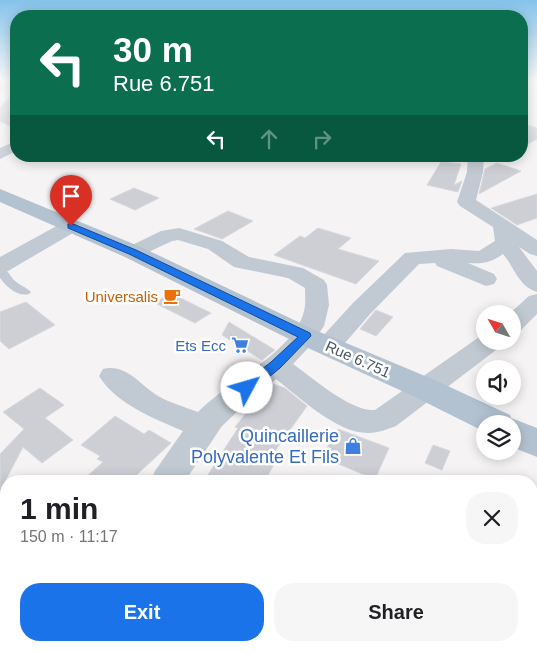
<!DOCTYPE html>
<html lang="en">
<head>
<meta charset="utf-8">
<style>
  body { margin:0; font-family:Arial,sans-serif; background:#f6f6f6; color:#202124; height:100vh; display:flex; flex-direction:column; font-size:19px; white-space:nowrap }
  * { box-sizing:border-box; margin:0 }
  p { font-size:16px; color:#757577 }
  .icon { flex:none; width:28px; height:28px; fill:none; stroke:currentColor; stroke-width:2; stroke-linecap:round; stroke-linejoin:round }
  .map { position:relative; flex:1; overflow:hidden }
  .panel { position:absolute; left:0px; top:475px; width:538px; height:176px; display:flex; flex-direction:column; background:#fff; border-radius:20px 20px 0 0; box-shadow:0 2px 12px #0003 }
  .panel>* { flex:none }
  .top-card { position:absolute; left:10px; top:10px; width:518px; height:152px; border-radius:20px; box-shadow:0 2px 12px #0003; background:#0b6e4f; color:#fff; overflow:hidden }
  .needle { width:32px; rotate:309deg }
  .fabs { position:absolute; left:476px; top:305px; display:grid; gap:10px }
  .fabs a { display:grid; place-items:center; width:45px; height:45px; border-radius:50%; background:#fff; box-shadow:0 2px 12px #0003; font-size:25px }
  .pin { position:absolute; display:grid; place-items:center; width:42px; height:42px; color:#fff; margin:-51px -21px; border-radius:50% 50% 50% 0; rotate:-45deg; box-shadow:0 0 5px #0007 }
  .pin .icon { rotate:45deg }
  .me { position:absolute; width:55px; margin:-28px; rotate:51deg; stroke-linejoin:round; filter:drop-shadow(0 0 4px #0008) }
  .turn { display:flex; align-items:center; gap:18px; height:105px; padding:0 20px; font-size:22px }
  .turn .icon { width:65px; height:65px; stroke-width:2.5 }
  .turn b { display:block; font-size:35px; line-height:42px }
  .lanes { display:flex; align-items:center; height:48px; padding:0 20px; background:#0003; justify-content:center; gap:25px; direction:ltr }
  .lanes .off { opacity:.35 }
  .round { display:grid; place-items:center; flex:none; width:52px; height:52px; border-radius:20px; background:#f6f6f6 }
  .overview { display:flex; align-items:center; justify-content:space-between; height:85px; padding:0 20px }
  h1 { font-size:30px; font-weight:700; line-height:38px }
  .button { display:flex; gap:10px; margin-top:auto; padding:10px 20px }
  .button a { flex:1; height:58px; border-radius:20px; background:#1a73e8; color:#fff; font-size:20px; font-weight:700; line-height:58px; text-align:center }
  .button a+a { background:#f6f6f6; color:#202124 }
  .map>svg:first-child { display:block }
  .building { fill:#cdcfd5; stroke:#d7d9de }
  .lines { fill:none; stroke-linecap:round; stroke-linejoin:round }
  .lane { fill:#c1cad2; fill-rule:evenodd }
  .street { fill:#c1cad2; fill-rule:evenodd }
  .primary { fill:#b3c2d1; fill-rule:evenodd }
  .route { fill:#1a73e8; stroke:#114b97 }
  .labels { text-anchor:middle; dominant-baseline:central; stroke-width:5; stroke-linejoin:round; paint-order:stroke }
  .food-label { font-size:15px; fill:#c56008; stroke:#fff; text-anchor:end }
  .shop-label { font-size:15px; fill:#366cbe; stroke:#fff; text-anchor:end }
  .street-label { font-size:15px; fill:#4a5661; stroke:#fff }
  .near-shop-label { font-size:18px; fill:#366cbe; stroke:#fff; text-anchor:end }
</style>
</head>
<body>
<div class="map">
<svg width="537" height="651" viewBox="0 0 537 651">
  <rect width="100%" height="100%" fill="#f5f3f3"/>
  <!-- building -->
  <g class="building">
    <polygon points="16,89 16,129 0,121 0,108"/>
    <polygon points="521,123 537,128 537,139 521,148"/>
    <polygon points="441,162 461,164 454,185 462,181 458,192 427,185"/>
    <polygon points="497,163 521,171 479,194 485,169"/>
    <polygon points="134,188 159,198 135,210 110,199"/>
    <polygon points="537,194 537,218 517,225 491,208"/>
    <polygon points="228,211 253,221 222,239 194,229"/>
    <polygon points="318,228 351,238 338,249 379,261 356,284 274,255 300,236 305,238"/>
    <polygon points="170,293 211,313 195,323 155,303"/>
    <polygon points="26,302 55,325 9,349 0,341 0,312"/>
    <polygon points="376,310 393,317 376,336 360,329"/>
    <polygon points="229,322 275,350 262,360 222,335"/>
    <polygon points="273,384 285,388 307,406 275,451 280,453 265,481 204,481 238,428 235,427 262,393"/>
    <polygon points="40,388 64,405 45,418 73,440 42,463 23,447 0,491 0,454 24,429 3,412"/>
    <polygon points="115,416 144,434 149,430 171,443 130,481 82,481 103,462 97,459 100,456 81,445"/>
    <polygon points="338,429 389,448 375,479 321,457"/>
    <polygon points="433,445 450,451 442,470 425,463"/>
  </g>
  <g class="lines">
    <!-- lane -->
    <path class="lane" d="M0 266C7 268 9 275 14 280 19 285 26 287 31 292L29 294C17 297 7 287 0 278Z"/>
    <!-- street -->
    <g class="street">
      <polygon points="0,82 14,82 0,91"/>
      <polygon points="16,141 16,151 0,159 0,148"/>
      <path d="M468 156H484L483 172 476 200 537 240V256L530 254 519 247 537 271V292C519 287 514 267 503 254 490 263 483 264 468 263L494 274 497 279 494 284 486 286 437 266 435 263 419 264 371 313 338 351 329 354 320 351 316 345 320 339 353 303 405 253 451 249 479 251 495 241 493 227 460 206 457 202 467 172Z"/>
      <polygon points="71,220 78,222 81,226 78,230 8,271 0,273 0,257 64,222"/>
      <path d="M179 228 222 241 249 257 303 268 324 280 327 285 329 305 324 326 311 345 293 364C313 378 351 412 375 410L482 335 485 334V341H504L500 347 396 426C388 429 378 433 369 433 338 434 300 398 276 379L241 408 222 426 185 481H150L155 471 183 431C155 419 116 404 99 376L103 369C126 363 140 385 158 396 170 403 185 407 198 412 227 381 294 353 304 311 306 304 305 296 305 288L288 278 234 267 208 249 178 240 172 241 140 256 133 258 126 256 123 252 126 248 161 231Z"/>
      <polygon points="537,294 537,314 521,330 512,332 512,314 509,314 529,296"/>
    </g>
    <!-- primary -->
    <polygon class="primary" points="0,189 141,247 315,330 437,381 510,415 511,418 537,428 537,457 512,447 512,424 485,424 485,432 415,397 295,342 125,257 0,202"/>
  </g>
  <!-- sky -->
  <linearGradient id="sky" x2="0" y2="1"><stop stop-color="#85c3ea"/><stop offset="0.47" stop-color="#fafafa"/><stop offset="1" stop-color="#fafafa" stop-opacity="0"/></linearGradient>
  <rect width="537" height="173" fill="url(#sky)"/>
  <!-- route -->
  <polygon class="route" points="71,223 136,250 310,333 311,336 280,368 252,391 243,391 241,388 243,384 271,362 298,337 129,254 68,228 68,224"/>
  <!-- icons -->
  <defs>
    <g id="cafe-bare" transform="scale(1.35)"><path d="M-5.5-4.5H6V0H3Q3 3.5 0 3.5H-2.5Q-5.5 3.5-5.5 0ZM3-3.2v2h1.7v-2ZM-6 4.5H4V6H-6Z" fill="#e8710a" stroke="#fff" stroke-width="2.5" paint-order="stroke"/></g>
    <g id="supermarket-bare" transform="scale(1.35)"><path d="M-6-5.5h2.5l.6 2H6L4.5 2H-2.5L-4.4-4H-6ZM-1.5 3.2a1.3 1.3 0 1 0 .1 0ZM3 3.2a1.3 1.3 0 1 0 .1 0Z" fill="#3f7fe0" stroke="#fff" stroke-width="2.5" paint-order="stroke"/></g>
    <g id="shop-bare" transform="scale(1.35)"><path d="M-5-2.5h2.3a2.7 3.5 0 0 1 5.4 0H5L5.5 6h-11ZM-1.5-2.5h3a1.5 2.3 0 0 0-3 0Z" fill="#3f7fe0" stroke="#fff" stroke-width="2.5" paint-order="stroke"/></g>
  </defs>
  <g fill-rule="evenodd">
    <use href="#cafe-bare" x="172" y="296"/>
    <use href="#supermarket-bare" x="240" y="345"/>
    <use href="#shop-bare" x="353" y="446"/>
  </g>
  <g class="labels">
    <!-- food labels -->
    <g class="food-label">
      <text x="158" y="296">Universalis</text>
    </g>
    <!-- shop labels -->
    <g class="shop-label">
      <text x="226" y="345">Ets Ecc</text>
    </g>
    <!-- street labels -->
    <g class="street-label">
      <text transform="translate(358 359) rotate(24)">Rue 6.751</text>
    </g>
    <!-- near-shop labels -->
    <g class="near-shop-label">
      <text x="339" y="436">Quincaillerie<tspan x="339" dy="21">Polyvalente Et Fils</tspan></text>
    </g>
  </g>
</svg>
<div class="fabs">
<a><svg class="needle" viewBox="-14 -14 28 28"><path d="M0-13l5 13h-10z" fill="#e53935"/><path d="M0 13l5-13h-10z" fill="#757577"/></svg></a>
<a><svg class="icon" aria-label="sound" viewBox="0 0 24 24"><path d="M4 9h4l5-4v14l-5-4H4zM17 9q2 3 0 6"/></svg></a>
<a><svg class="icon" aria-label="layers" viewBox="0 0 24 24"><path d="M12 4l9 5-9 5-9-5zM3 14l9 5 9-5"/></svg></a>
</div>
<div class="pin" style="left:71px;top:226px;background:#d93025"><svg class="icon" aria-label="arrive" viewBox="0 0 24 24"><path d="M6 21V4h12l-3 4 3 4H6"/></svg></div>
<svg class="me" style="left:247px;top:388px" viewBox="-20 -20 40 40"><circle r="19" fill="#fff"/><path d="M0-13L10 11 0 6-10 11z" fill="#1a73e8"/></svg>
<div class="top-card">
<div class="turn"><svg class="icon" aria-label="left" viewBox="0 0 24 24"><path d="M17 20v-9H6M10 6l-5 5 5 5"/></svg><div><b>30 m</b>Rue 6.751</div></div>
<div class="lanes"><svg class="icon" aria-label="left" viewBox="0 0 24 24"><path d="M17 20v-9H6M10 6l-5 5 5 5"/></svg><svg class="icon off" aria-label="ahead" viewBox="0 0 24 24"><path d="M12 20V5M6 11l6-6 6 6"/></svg><svg class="icon off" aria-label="right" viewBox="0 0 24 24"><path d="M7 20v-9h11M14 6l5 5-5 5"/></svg></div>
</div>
<section class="panel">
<div class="overview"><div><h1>1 min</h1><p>150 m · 11:17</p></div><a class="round"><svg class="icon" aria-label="close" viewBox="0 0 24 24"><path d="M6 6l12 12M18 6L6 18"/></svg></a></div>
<div class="button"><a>Exit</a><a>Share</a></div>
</section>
</div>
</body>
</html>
